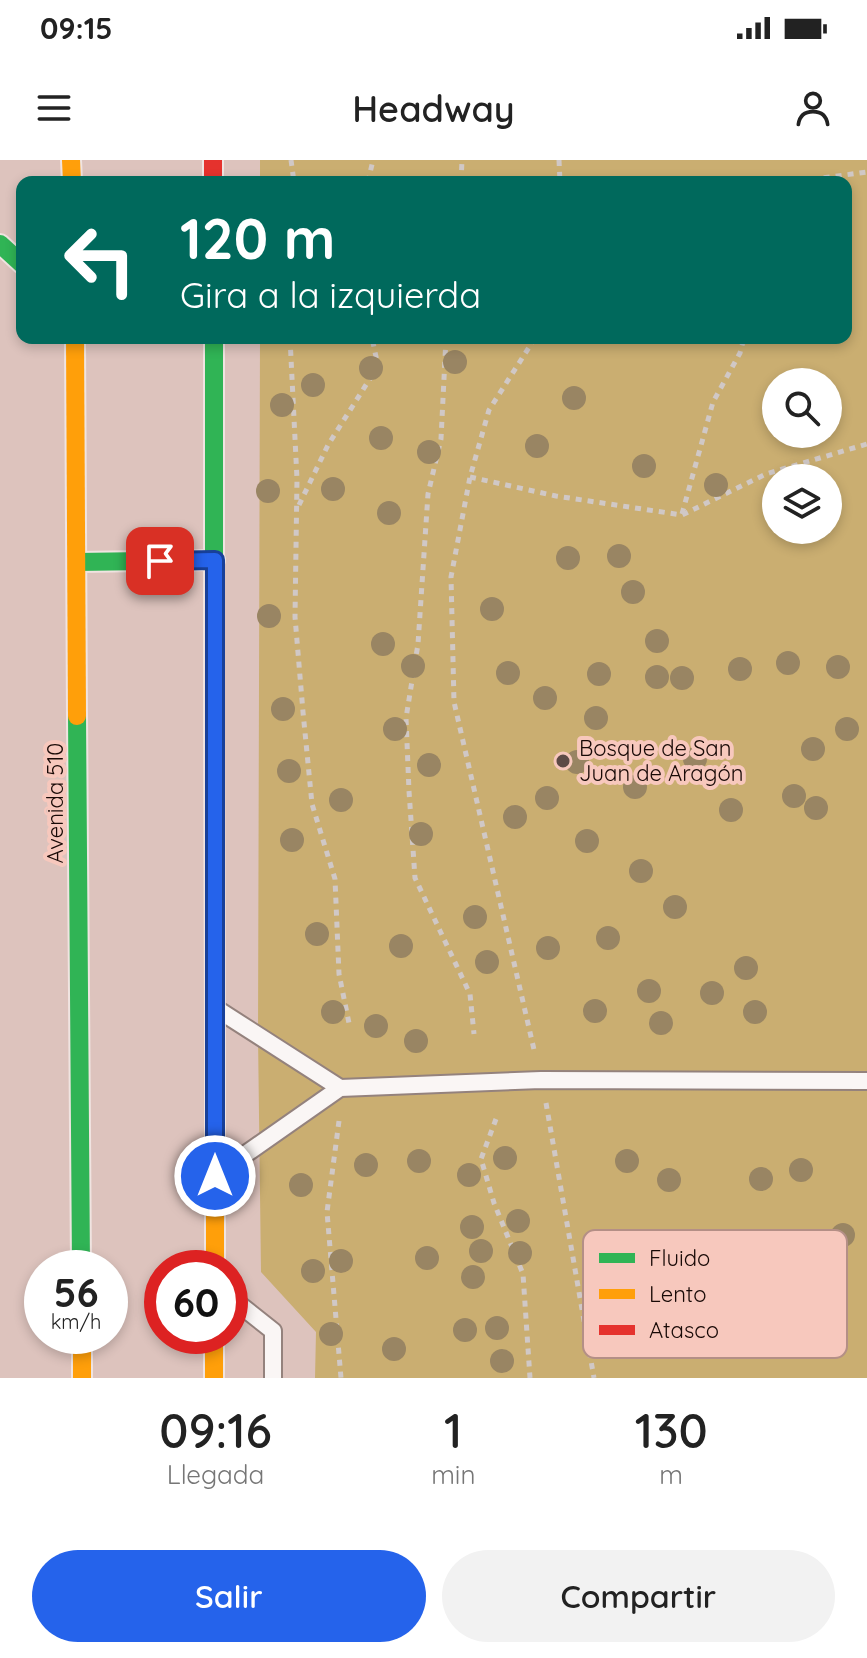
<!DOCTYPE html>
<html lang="es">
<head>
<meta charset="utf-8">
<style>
  body { margin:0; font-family:Quicksand,sans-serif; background:#f2f2f2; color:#222; height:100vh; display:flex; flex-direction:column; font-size:30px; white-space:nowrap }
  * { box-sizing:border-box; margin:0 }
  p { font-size:26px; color:#767676 }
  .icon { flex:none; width:44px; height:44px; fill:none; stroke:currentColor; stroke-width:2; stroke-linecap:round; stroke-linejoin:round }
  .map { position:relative; height:1218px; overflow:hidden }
  .sheet { display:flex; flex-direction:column; background:#fff; flex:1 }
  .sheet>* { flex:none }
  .guide { position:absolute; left:16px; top:16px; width:836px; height:168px; border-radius:16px; box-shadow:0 4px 12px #0003; background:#00695c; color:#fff; overflow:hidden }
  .controls { position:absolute; left:762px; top:208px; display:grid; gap:16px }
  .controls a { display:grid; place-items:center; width:80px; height:80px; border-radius:50%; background:#fff; box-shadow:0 4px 12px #0003; font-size:40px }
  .speed { position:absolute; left:24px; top:1090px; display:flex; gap:16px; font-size:40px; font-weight:700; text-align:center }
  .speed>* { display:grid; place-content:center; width:104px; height:104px; border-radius:50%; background:#fff; box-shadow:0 4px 12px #0003; line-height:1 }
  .speed small { font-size:20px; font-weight:400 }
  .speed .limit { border:12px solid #d22; background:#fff; color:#111 }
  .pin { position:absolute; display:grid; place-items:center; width:68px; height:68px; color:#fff; margin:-34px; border-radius:16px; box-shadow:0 4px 12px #0006 }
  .me { position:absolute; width:88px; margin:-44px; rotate:0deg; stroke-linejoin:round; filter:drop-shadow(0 0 6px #0008) }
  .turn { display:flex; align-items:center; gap:28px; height:168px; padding:0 32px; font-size:36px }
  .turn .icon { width:104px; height:104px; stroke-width:2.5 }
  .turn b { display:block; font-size:56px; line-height:68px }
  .eta { display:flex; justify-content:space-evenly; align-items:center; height:136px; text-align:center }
  .eta b { font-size:48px; font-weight:600; line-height:56px }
  .button { display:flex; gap:16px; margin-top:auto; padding:16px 32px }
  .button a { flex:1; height:92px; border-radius:48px; background:#2563eb; color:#fff; font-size:32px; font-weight:600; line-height:92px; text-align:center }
  .button a+a { background:#f2f2f2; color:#222 }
  .status { display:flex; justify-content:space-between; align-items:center; height:56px; padding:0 40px; background:#fff; direction:ltr }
  .status svg { height:22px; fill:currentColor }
  header { display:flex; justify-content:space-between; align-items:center; height:104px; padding:0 32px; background:#fff; font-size:36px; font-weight:600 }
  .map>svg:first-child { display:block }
  .green { fill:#caae71; fill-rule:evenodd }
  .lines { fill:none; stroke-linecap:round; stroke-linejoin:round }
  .lane-casing { stroke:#94827d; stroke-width:20 }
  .fast-casing { stroke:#f0e4e1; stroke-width:22 }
  .slow-casing { stroke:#f0e4e1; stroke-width:22 }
  .jam-casing { stroke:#f0e4e1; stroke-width:22 }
  .path { stroke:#d0c8c6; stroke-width:5; stroke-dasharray:6 6; stroke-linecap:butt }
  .lane { stroke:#faf6f5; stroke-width:16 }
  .fast { stroke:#30b455; stroke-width:18 }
  .slow { stroke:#ff9f0a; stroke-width:18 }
  .jam { stroke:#e5322d; stroke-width:18 }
  .tree { fill:#998563 }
  .route-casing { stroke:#184099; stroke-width:20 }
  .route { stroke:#2563eb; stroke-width:14 }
  .poi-dot { fill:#5d4a46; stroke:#f7c8bd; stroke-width:3 }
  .labels { text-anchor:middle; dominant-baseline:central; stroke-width:8; stroke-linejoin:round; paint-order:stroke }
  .poi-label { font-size:22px; fill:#180906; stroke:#f7c8bd; text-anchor:start }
  .street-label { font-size:22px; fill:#180906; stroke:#f7c8bd }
  .key { fill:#f7c8bd; stroke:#b48f86; stroke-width:2 }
  .key-label { font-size:22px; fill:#180906 }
</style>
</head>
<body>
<div class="status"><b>09:15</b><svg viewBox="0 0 49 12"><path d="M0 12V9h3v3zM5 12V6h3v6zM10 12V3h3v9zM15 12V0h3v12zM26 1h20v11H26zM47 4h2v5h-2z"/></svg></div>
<header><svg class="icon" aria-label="menu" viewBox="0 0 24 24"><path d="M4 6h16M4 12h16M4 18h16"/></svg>Headway<svg class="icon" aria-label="person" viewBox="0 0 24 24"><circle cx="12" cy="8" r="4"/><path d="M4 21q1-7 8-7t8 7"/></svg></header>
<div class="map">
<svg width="867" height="1218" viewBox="0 0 867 1218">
  <rect width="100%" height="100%" fill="#ddc3bd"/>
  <!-- green -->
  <path class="green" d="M260 0H867V1218H315L316 1172 261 1112 258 876 260 178H846V22H260ZM776 222H828V274H776ZM776 318H828V370H776Z"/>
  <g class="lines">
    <!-- lane casing -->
    <g class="lane-casing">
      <g id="lane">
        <polyline points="220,851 340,928"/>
        <polyline points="220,1012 340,928 541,920 867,921"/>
        <polyline points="230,1137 273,1171 273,1218"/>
      </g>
    </g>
    <!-- fast casing -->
    <g class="fast-casing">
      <g id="fast">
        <polyline points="0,84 22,104"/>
        <polyline points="214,178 214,570"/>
        <polyline points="77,402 215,400"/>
        <polyline points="77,556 81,1108"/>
      </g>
    </g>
    <!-- slow casing -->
    <g class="slow-casing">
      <g id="slow">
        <polyline points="71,0 72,22"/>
        <polyline points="75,178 77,556"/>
        <polyline points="215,890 215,1108"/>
        <polyline points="82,1176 82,1218"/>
        <polyline points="214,1176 214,1218"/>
      </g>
    </g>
    <!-- jam casing -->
    <g class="jam-casing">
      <g id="jam">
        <polyline points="213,0 213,22"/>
        <polyline points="214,570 215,890"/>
      </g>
    </g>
    <!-- path -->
    <g class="path">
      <polyline points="291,0 294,22"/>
      <polyline points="559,0 560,22"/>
      <polyline points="800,21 867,12"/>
      <polyline points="368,22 373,0"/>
      <polyline points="461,22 462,0"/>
      <polyline points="712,22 720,19 801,20"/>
      <polyline points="290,178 297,319 295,457 303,552 312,644 335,719 339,814 350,868"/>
      <polyline points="446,178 441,279 428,334 418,484 406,558 409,631 415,718 470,834 474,874"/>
      <polyline points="535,178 489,250 470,317 451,417 454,542 535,894"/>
      <polyline points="470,317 556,336 682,355 766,314 867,284"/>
      <polyline points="299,345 328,285 378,206 372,178"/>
      <polyline points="682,354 713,242 740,193 744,178"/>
      <polyline points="546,943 594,1218"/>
      <polyline points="496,959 481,999 494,1043 523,1114 530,1218"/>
      <polyline points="339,961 327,1052 341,1218"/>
    </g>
    <!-- lane -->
    <use href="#lane" class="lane"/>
    <!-- fast -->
    <use href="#fast" class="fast"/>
    <!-- slow -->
    <use href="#slow" class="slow"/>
    <!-- jam -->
    <use href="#jam" class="jam"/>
  </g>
  <!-- trees -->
  <g class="tree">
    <circle cx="455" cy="202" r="12"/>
    <circle cx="371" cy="208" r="12"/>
    <circle cx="313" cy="225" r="12"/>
    <circle cx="574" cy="238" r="12"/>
    <circle cx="282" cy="245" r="12"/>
    <circle cx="381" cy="278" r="12"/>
    <circle cx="537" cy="286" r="12"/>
    <circle cx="429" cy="292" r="12"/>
    <circle cx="644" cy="306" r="12"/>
    <circle cx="716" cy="325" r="12"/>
    <circle cx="333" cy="329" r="12"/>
    <circle cx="268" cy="331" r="12"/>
    <circle cx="389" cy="353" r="12"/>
    <circle cx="619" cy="396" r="12"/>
    <circle cx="568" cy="398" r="12"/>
    <circle cx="633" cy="432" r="12"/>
    <circle cx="492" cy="449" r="12"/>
    <circle cx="269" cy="456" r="12"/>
    <circle cx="657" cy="481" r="12"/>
    <circle cx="383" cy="484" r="12"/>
    <circle cx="788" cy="503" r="12"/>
    <circle cx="413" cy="506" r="12"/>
    <circle cx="838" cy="507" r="12"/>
    <circle cx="740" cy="509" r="12"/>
    <circle cx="508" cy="513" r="12"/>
    <circle cx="599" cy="514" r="12"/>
    <circle cx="657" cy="517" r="12"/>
    <circle cx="682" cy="518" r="12"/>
    <circle cx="545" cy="538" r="12"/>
    <circle cx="283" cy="549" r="12"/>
    <circle cx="596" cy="558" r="12"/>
    <circle cx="395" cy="569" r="12"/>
    <circle cx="847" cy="569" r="12"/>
    <circle cx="813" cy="589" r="12"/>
    <circle cx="695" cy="599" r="12"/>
    <circle cx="577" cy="602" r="12"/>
    <circle cx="429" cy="605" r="12"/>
    <circle cx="289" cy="611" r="12"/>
    <circle cx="635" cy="627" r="12"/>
    <circle cx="794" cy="636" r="12"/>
    <circle cx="547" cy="638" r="12"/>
    <circle cx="341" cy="640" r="12"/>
    <circle cx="816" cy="648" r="12"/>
    <circle cx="731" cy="650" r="12"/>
    <circle cx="515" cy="657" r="12"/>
    <circle cx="421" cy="674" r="12"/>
    <circle cx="292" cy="680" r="12"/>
    <circle cx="587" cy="681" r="12"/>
    <circle cx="641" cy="711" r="12"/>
    <circle cx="675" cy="747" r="12"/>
    <circle cx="475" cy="757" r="12"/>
    <circle cx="317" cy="774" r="12"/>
    <circle cx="608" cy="778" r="12"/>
    <circle cx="401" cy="786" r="12"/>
    <circle cx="548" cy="788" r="12"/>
    <circle cx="487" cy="802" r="12"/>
    <circle cx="746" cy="808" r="12"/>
    <circle cx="649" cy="831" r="12"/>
    <circle cx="712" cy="833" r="12"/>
    <circle cx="595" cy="851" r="12"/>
    <circle cx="333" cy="852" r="12"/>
    <circle cx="755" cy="852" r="12"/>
    <circle cx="661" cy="863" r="12"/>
    <circle cx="376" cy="866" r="12"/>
    <circle cx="416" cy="881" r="12"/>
    <circle cx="505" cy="998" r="12"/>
    <circle cx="419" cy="1001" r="12"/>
    <circle cx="627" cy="1001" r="12"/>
    <circle cx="366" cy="1005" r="12"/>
    <circle cx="801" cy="1010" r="12"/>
    <circle cx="469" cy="1015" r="12"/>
    <circle cx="761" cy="1019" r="12"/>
    <circle cx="669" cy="1020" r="12"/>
    <circle cx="301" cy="1025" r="12"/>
    <circle cx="518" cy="1061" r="12"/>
    <circle cx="472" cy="1067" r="12"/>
    <circle cx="843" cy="1075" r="12"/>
    <circle cx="481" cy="1091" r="12"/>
    <circle cx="520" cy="1093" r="12"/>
    <circle cx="427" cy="1098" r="12"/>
    <circle cx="341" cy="1101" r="12"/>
    <circle cx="313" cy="1111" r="12"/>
    <circle cx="473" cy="1117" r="12"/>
    <circle cx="497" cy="1168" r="12"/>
    <circle cx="465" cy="1170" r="12"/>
    <circle cx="331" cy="1174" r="12"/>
    <circle cx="394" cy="1189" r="12"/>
    <circle cx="502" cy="1201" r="12"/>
  </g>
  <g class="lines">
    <!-- route casing -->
    <g class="route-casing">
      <polyline id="route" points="160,401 215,400 215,1016"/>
    </g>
    <!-- route -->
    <use href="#route" class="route"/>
  </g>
  <!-- markers -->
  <circle class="poi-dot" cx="563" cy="601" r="8"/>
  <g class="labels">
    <!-- poi labels -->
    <g class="poi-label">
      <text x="579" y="588">Bosque de San<tspan x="579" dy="25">Juan de Aragón</tspan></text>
    </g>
    <!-- street labels -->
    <g class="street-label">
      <text transform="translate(55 643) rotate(-90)">Avenida 510</text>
    </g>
  </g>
  <!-- legend -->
  <rect x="583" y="1070" width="264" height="128" rx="12" class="key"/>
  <rect x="599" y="1093" width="36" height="10" fill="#30b455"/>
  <rect x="599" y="1129" width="36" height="10" fill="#ff9f0a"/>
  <rect x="599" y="1165" width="36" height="10" fill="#e5322d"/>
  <g class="key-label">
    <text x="649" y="1106">Fluido</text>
    <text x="649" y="1142">Lento</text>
    <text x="649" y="1178">Atasco</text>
  </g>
</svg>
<div class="controls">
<a><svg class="icon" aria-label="search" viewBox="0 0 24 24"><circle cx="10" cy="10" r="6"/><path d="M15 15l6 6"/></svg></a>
<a><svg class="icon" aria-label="layers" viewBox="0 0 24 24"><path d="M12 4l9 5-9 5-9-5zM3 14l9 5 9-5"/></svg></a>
</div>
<div class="speed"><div>56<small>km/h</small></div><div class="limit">60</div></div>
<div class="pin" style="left:160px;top:401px;background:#d93025"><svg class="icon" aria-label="arrive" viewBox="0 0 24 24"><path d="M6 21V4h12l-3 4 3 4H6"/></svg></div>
<svg class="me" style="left:215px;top:1016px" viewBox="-20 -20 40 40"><circle r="17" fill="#2563eb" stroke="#fff" stroke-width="3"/><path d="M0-11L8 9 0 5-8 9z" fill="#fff"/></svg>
<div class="guide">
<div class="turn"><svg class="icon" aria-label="left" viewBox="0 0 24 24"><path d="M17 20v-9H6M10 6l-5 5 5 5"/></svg><div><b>120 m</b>Gira a la izquierda</div></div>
</div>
</div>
<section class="sheet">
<div class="eta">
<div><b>09:16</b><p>Llegada</p></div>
<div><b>1</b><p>min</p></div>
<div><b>130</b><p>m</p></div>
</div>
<div class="button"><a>Salir</a><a>Compartir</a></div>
</section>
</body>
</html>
